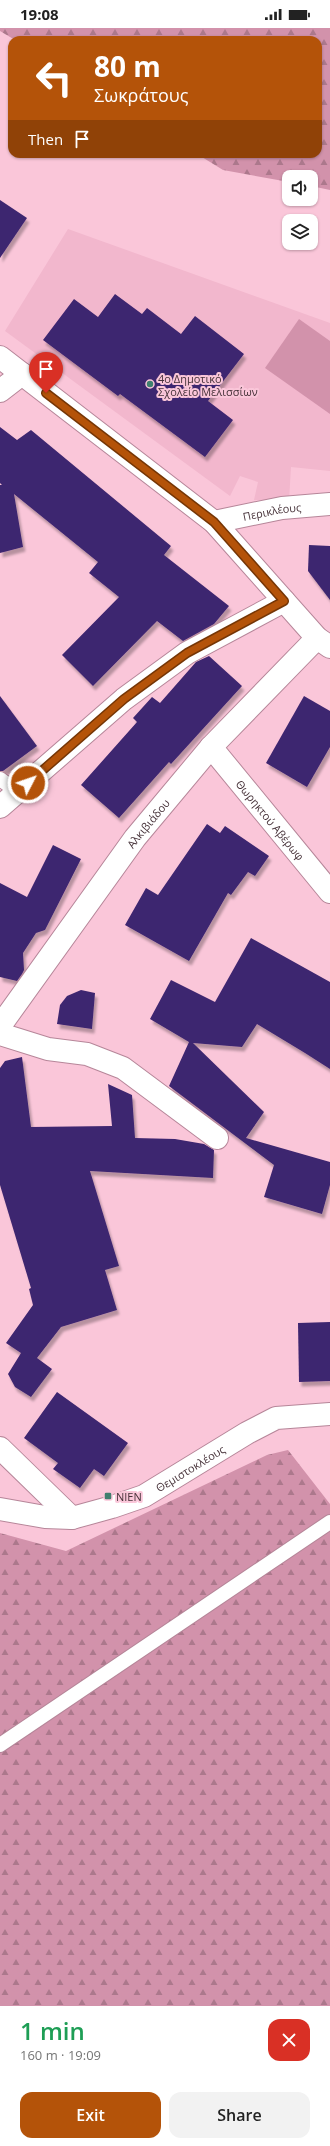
<!DOCTYPE html>
<html lang="en">
<head>
<meta charset="utf-8">
<style>
  body { margin:0; font-family:"Open Sans",sans-serif; background:#f2f2f2; color:#222; height:100vh; display:flex; flex-direction:column; font-size:15px; white-space:nowrap }
  * { box-sizing:border-box; margin:0 }
  p { font-size:13px; color:#767676 }
  .icon { flex:none; width:22px; height:22px; fill:none; stroke:currentColor; stroke-width:2; stroke-linecap:round; stroke-linejoin:round }
  .map { position:relative; height:1978px; overflow:hidden }
  .sheet { display:flex; flex-direction:column; background:#fff; flex:1 }
  .sheet>* { flex:none }
  .guide { position:absolute; left:8px; top:8px; width:314px; height:122px; border-radius:12px; box-shadow:0 1px 3px #0004; background:#b45309; color:#fff; overflow:hidden }
  .tools { position:absolute; left:282px; top:142px; display:grid; gap:8px }
  .tools a { display:grid; place-items:center; width:36px; height:36px; border-radius:8px; background:#fff; box-shadow:0 1px 3px #0004; font-size:20px }
  .pin { position:absolute; display:grid; place-items:center; width:34px; height:34px; color:#fff; margin:-41px -17px; border-radius:50% 50% 50% 0; rotate:-45deg; box-shadow:0 0 4px #0007 }
  .pin .icon { rotate:45deg }
  .me { position:absolute; width:44px; margin:-22px; rotate:49deg; stroke-linejoin:round; filter:drop-shadow(0 0 3px #0008) }
  .turn { display:flex; align-items:center; gap:14px; height:84px; padding:0 20px; font-size:18px }
  .turn .icon { width:52px; height:52px; stroke-width:2.5 }
  .turn b { display:block; font-size:28px; line-height:34px }
  .then { display:flex; align-items:center; height:38px; padding:0 20px; background:#0003; gap:8px; font-size:15px }
  .round { display:grid; place-items:center; flex:none; width:42px; height:42px; border-radius:12px; background:#f2f2f2 }
  .head { display:flex; align-items:center; justify-content:space-between; height:68px; padding:0 20px }
  h1 { font-size:24px; font-weight:600; line-height:30px; color:#1e9e55 }
  .primary-button { display:flex; gap:8px; margin-top:auto; padding:8px 20px }
  .primary-button a { flex:1; height:46px; border-radius:12px; background:#b45309; color:#fff; font-size:16px; font-weight:600; line-height:46px; text-align:center }
  .primary-button a+a { background:#f2f2f2; color:#222 }
  .status { display:flex; justify-content:space-between; align-items:center; height:28px; padding:0 20px; background:#fff; direction:ltr }
  .status svg { height:11px; fill:currentColor }
  .map>svg:first-child { display:block }
  .built { fill:#f2b7cd }
  .grass { fill:#d292ab }
  .forest { fill:url(#forest-firs) }
  .building { fill:#3e256f; filter:url(#shadow) }
  .lines { fill:none; stroke-linecap:round; stroke-linejoin:round }
  .service-casing { stroke:#b68699; stroke-width:16 }
  .minor-casing { stroke:#b68699; stroke-width:24 }
  .tertiary-casing { stroke:#b68699; stroke-width:24 }
  .service { stroke:#fff; stroke-width:14 }
  .minor { stroke:#fff; stroke-width:22 }
  .tertiary { stroke:#fff; stroke-width:22 }
  .route-casing { stroke:#753606; stroke-width:10 }
  .route { stroke:#b45309; stroke-width:7 }
  .poi-dot { fill:#3f7f6e; stroke:#fac6d9; stroke-width:1.5 }
  .labels { text-anchor:middle; dominant-baseline:central; stroke-width:4; stroke-linejoin:round; paint-order:stroke }
  .poi-label { font-size:11px; fill:#463239; stroke:#fac6d9; text-anchor:start }
  .street-label { font-size:11px; fill:#463239; stroke:#fac6d9 }
</style>
</head>
<body>
<div class="status"><b>19:08</b><svg viewBox="0 0 49 12"><path d="M0 12V9h3v3zM5 12V6h3v6zM10 12V3h3v9zM15 12V0h3v12zM26 1h20v11H26zM47 4h2v5h-2z"/></svg></div>
<div class="map">
<svg width="330" height="1978" viewBox="0 0 330 1978">
  <defs>
    <pattern id="forest-firs" width="22" height="20" patternUnits="userSpaceOnUse"><rect width="22" height="20" fill="#d292ab"/><path d="M5 1l3.5 6h-7zM16 11l3.5 6h-7z" fill="#ac788c"/></pattern>
    <filter id="shadow"><feDropShadow dx="2.5" dy="4.5" stdDeviation="1" flood-color="#0004"/></filter>
  </defs>
  <rect width="100%" height="100%" fill="#fac6d9"/>
  <!-- built -->
  <polygon class="built" points="68,201 330,295 330,443 291,439 289,473 254,472 258,454 240,448 230,468 5,303"/>
  <!-- grass -->
  <polygon class="grass" points="299,291 330,313 330,386 265,340"/>
  <!-- forest -->
  <g class="forest">
    <polygon points="0,0 330,0 330,162 311,158 311,149 289,149 289,154 223,142 197,126 318,126 318,12 15,12 0,3"/>
    <polygon points="288,1422 330,1476 330,1978 0,1978 0,1505 66,1523 267,1427"/>
  </g>
  <!-- building -->
  <g class="building">
    <polygon points="0,172 27,190 0,230"/>
    <polygon points="115,266 142,286 147,280 181,306 195,288 244,326 208,373 233,392 205,429 120,366 118,368 43,312 74,271 98,289"/>
    <polygon points="0,399 17,412 31,402 171,518 164,527 229,578 214,596 183,613 157,593 93,658 62,627 119,569 89,545 98,534 14,466 23,519 0,525 0,457 2,457 0,455"/>
    <polygon points="309,517 330,518 330,572 308,543"/>
    <polygon points="209,628 242,658 171,736 169,734 119,790 81,757 137,694 133,690 152,669 160,675 196,634"/>
    <polygon points="0,668 37,718 3,743 0,743"/>
    <polygon points="304,668 330,683 330,719 307,759 266,735"/>
    <polygon points="207,796 220,805 225,798 269,828 255,848 248,844 231,867 228,865 189,933 125,897 146,860 158,867"/>
    <polygon points="53,817 81,831 45,902 36,905 23,925 24,942 22,946 17,953 0,949 0,855 27,869"/>
    <polygon points="251,910 330,954 330,1041 305,1025 306,1024 305,1025 257,996 242,1019 193,1015 264,1084 246,1110 330,1134 330,1157 322,1186 264,1169 274,1137 169,1058 189,1014 150,991 171,952 215,974"/>
    <polygon points="81,962 95,965 92,1001 57,996 60,977 67,968"/>
    <polygon points="22,1029 31,1099 112,1098 108,1056 132,1067 135,1110 175,1111 204,1116 214,1122 213,1150 90,1143 119,1238 105,1242 117,1282 61,1299 37,1330 52,1341 31,1369 15,1359 8,1346 21,1325 6,1315 33,1277 29,1261 31,1260 0,1157 0,1040 5,1033"/>
    <polygon points="330,1294 330,1353 299,1354 298,1295"/>
    <polygon points="57,1364 128,1415 104,1448 94,1441 80,1460 53,1441 58,1435 24,1410"/>
  </g>
  <g class="lines">
    <!-- service casing -->
    <g class="service-casing">
      <g id="service">
        <polyline points="0,751 18,764"/>
        <polyline points="0,1717 330,1494"/>
      </g>
    </g>
    <!-- minor casing -->
    <g class="minor-casing">
      <g id="minor">
        <polyline points="0,329 214,494 317,610 330,619"/>
        <polyline points="0,363 22,346"/>
        <path id="s1" d="M214 494 282 480 330 476"/>
        <path id="s2" d="M211 719 330 864"/>
        <polyline points="0,779 124,671 187,625 284,573"/>
        <path id="s3" d="M0 998 135 810 211 719 317 610"/>
        <polyline points="0,1006 48,1021 87,1026 123,1040 217,1110"/>
      </g>
    </g>
    <!-- tertiary casing -->
    <g class="tertiary-casing">
      <g id="tertiary">
        <polyline points="0,1420 72,1490"/>
        <path id="s4" d="M0 1481 45 1489 72 1490 112 1479 144 1468 247 1405 276 1390 330 1386"/>
      </g>
    </g>
    <!-- service -->
    <use href="#service" class="service"/>
    <!-- minor -->
    <use href="#minor" class="minor"/>
    <!-- tertiary -->
    <use href="#tertiary" class="tertiary"/>
  </g>
  <g class="lines">
    <!-- route casing -->
    <g class="route-casing">
      <polyline id="route" points="28,755 124,671 187,625 284,573 214,494 46,365"/>
    </g>
    <!-- route -->
    <use href="#route" class="route"/>
  </g>
  <!-- markers -->
  <g class="poi-dot">
    <circle cx="150" cy="356" r="4"/>
    <rect x="104" y="1464" width="8" height="8" rx="2"/>
  </g>
  <g class="labels">
    <!-- poi labels -->
    <g class="poi-label">
      <text x="158" y="350">4ο Δημοτικό<tspan x="158" dy="13">Σχολείο Μελισσίων</tspan></text>
      <text x="116" y="1468">ΝΙΕΝ</text>
    </g>
    <!-- street labels -->
    <g class="street-label">
      <text stroke="none"><textPath href="#s1" startOffset="59">Περικλέους</textPath></text>
      <text stroke="none"><textPath href="#s2" startOffset="94">Θωρηκτού Αβέρωφ</textPath></text>
      <text stroke="none"><textPath href="#s3" startOffset="251">Αλκιβιάδου</textPath></text>
      <text stroke="none"><textPath href="#s4" startOffset="202">Θεμιστοκλέους</textPath></text>
    </g>
  </g>
</svg>
<div class="tools">
<a><svg class="icon" aria-label="sound" viewBox="0 0 24 24"><path d="M4 9h4l5-4v14l-5-4H4zM17 9q2 3 0 6"/></svg></a>
<a><svg class="icon" aria-label="layers" viewBox="0 0 24 24"><path d="M12 4l9 5-9 5-9-5zM3 14l9 5 9-5"/></svg></a>
</div>
<div class="pin" style="left:46px;top:365px;background:#d93025"><svg class="icon" aria-label="arrive" viewBox="0 0 24 24"><path d="M6 21V4h12l-3 4 3 4H6"/></svg></div>
<svg class="me" style="left:28px;top:755px" viewBox="-20 -20 40 40"><circle r="17" fill="#b45309" stroke="#fff" stroke-width="3"/><path d="M0-11L8 9 0 5-8 9z" fill="#fff"/></svg>
<div class="guide">
<div class="turn"><svg class="icon" aria-label="left" viewBox="0 0 24 24"><path d="M17 20v-9H6M10 6l-5 5 5 5"/></svg><div><b>80 m</b>Σωκράτους</div></div>
<div class="then">Then<svg class="icon" aria-label="arrive" viewBox="0 0 24 24"><path d="M6 21V4h12l-3 4 3 4H6"/></svg></div>
</div>
</div>
<section class="sheet">
<div class="head"><div><h1>1 min</h1><p>160 m · 19:09</p></div><a class="round" style="background:#d93025;color:#fff"><svg class="icon" aria-label="close" viewBox="0 0 24 24"><path d="M6 6l12 12M18 6L6 18"/></svg></a></div>
<div class="primary-button"><a>Exit</a><a>Share</a></div>
</section>
</body>
</html>
